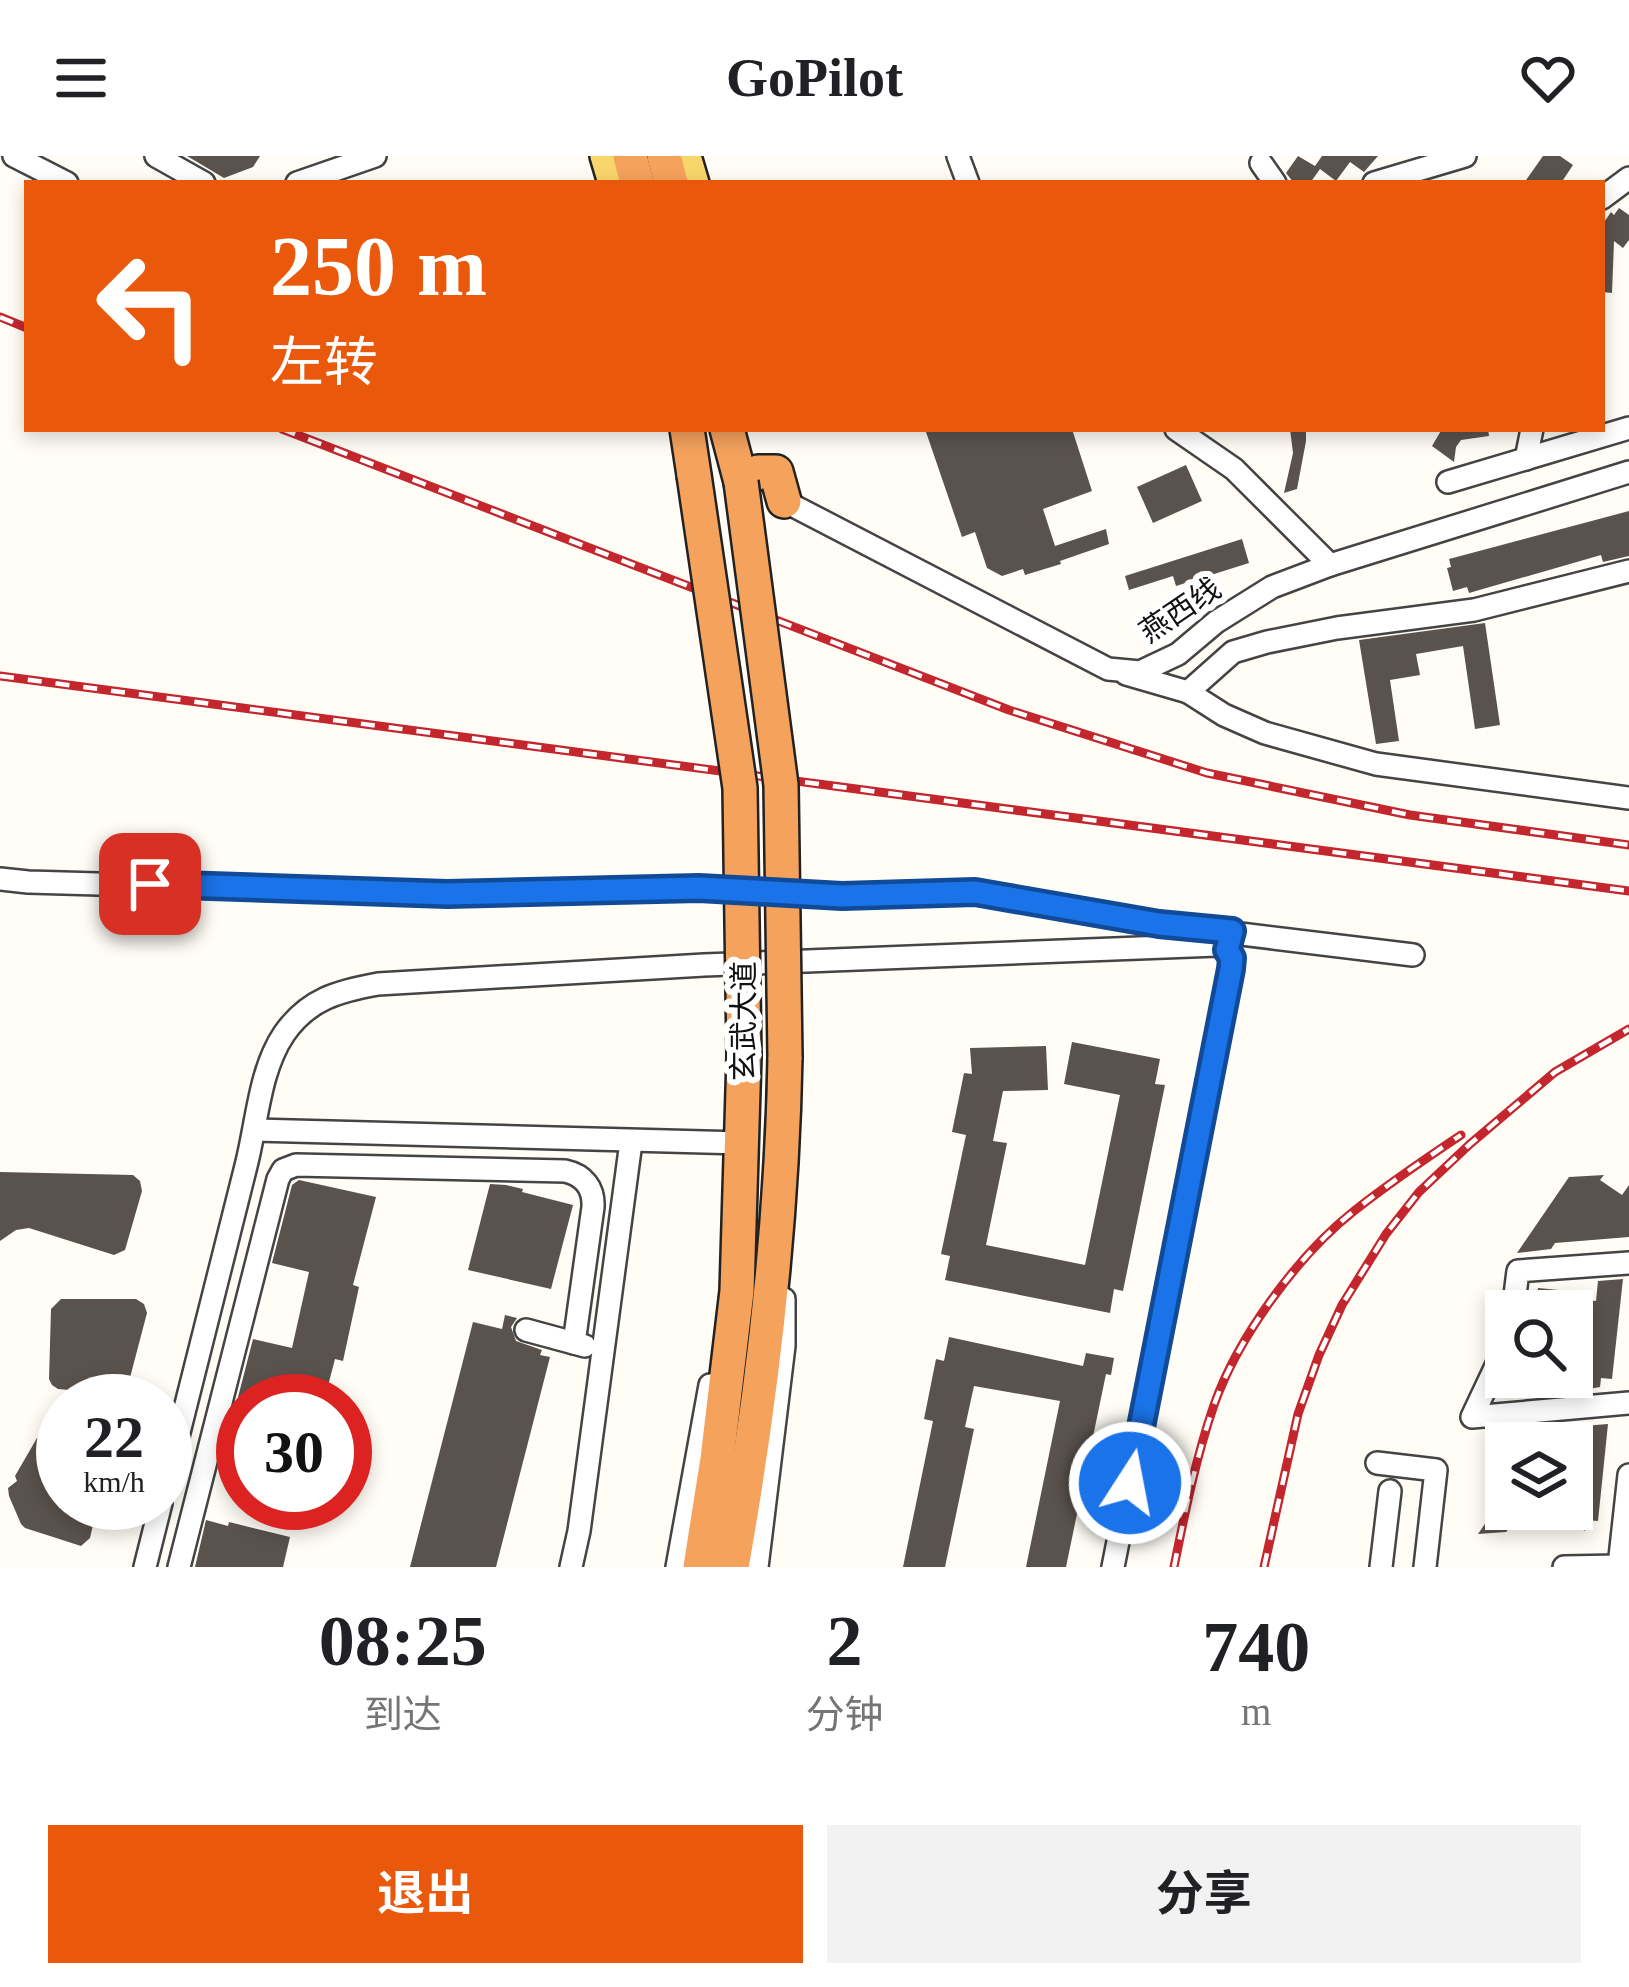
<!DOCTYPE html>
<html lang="zh">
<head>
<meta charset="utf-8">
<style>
  body { margin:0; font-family:"Times New Roman","Noto Sans SC",serif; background:#f2f2f2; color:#202124; height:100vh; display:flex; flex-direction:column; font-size:45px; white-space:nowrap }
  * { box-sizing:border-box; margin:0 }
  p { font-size:39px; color:#757577 }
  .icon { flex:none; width:66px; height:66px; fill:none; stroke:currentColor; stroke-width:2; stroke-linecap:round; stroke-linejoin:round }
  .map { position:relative; height:1411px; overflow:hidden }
  .details { display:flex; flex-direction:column; background:#fff; flex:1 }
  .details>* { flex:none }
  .hud { position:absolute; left:24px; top:24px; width:1581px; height:252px; border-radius:0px; box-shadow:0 6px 18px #0003; background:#ea580c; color:#fff; overflow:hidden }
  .fabs { position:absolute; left:1485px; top:1134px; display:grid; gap:24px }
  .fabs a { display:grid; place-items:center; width:108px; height:108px; border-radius:0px; background:#fff; box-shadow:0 6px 18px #0003; font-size:60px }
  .speed { position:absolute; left:36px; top:1218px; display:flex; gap:24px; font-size:60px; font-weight:700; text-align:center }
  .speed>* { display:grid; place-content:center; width:156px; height:156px; border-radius:50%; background:#fff; box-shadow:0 6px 18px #0003; line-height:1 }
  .speed small { font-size:30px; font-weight:400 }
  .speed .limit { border:18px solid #d22; background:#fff; color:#111 }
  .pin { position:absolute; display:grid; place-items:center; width:102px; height:102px; color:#fff; margin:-51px; border-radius:24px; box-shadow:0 6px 18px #0006 }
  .me { position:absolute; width:132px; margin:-66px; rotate:11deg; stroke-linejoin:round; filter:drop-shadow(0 0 9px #0008) }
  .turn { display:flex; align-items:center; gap:42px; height:252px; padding:0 48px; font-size:54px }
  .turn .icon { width:156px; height:156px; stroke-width:2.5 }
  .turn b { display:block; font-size:84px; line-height:102px }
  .eta { display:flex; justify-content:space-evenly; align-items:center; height:204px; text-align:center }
  .eta b { font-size:72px; font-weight:700; line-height:84px }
  .cta { display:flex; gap:24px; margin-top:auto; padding:24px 48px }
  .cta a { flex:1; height:138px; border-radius:0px; background:#ea580c; color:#fff; font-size:48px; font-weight:700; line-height:138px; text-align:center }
  .cta a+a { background:#f2f2f2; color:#202124 }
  header { display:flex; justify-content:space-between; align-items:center; height:156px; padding:0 48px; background:#fff; font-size:54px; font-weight:700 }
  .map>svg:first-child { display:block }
  .building { fill:#5a524d }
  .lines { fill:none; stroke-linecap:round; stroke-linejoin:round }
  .minor-casing { stroke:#444; stroke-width:26 }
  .major-casing { stroke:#222; stroke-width:32 }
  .highway-casing { stroke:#222; stroke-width:38 }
  .minor { stroke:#fff; stroke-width:21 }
  .major { stroke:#f9d66b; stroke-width:27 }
  .highway { stroke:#f5a25d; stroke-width:33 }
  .rail-casing { stroke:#c4262e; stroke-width:9 }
  .rail { stroke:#fff; stroke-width:4.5; stroke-dasharray:14; stroke-linecap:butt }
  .highway-bridge-casing { stroke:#222; stroke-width:38; stroke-linecap:butt }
  .highway-bridge { stroke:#f5a25d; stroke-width:33 }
  .route-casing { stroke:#114b97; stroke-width:30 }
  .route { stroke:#1a73e8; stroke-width:21 }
  .labels { text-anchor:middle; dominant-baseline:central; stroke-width:12; stroke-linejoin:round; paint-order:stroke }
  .street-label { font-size:30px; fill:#111; stroke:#fff }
</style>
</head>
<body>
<header><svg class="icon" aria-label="menu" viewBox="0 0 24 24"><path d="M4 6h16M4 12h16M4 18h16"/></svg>GoPilot<svg class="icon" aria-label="heart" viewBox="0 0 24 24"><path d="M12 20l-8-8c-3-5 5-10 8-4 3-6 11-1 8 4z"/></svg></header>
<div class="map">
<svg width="1629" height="1411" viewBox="0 0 1629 1411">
  <rect width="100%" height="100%" fill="#fffdf5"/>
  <!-- building -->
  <g class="building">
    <polygon points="187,0 260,0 253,11 224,22"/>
    <polygon points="1298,0 1315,10 1322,0 1378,0 1364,16 1350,6 1336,25 1320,13 1310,27 1294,27 1286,17"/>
    <polygon points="1543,0 1560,0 1573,9 1561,27 1524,27"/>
    <polygon points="1619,52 1629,59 1629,84 1623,92 1614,85 1612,137 1602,136 1602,69 1611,56 1614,59"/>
    <polygon points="925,273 1072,273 1092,335 1043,353 1055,390 1106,373 1109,388 1060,405 1061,408 1025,419 1023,413 1002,420 987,412 975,376 962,381"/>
    <polygon points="1290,273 1306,273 1306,285 1297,333 1284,337 1293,297"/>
    <polygon points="1442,273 1488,273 1489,280 1461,284 1456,291 1454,306 1432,290"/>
    <polygon points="1186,309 1202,345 1153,367 1137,331"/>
    <polygon points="1629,355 1629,400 1603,406 1601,399 1469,437 1467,431 1453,435 1447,412 1451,411 1449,403"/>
    <polygon points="1242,383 1249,407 1176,430 1173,420 1129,434 1125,420"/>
    <polygon points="1485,467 1500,569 1475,573 1463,490 1416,498 1420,519 1390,524 1399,585 1376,588 1359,484"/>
    <polygon points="1072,886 1160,903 1155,928 1165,929 1123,1135 1114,1133 1110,1157 945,1124 950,1100 941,1098 966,979 952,976 964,917 972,918 970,892 1046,890 1048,934 1003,935 993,985 1007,987 986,1089 1085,1109 1120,939 1064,928"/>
    <polygon points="0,1016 133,1019 140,1025 142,1035 125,1094 114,1099 29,1072 16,1074 0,1085"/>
    <polygon points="1604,1019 1600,1024 1622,1039 1629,1029 1629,1081 1555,1087 1551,1093 1517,1097 1569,1021"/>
    <polygon points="299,1024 376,1041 353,1129 359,1131 343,1205 335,1203 324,1245 243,1245 243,1288 227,1284 253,1183 292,1192 309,1116 272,1107 292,1029"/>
    <polygon points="490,1028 506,1029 523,1033 522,1036 573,1049 551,1133 468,1114"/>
    <polygon points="1623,1123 1612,1223 1601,1222 1600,1231 1577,1235 1580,1182 1572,1182 1572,1155 1535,1155 1538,1132 1569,1135 1568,1142 1596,1145 1598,1125"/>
    <polygon points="61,1143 136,1143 144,1148 147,1157 127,1233 115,1238 58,1233 52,1229 49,1223 51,1153"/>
    <polygon points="505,1159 517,1162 511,1171 516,1185 542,1194 540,1199 550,1201 496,1411 410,1411 473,1166 502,1173"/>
    <polygon points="949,1181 1083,1210 1086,1197 1114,1202 1111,1219 1106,1218 1066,1411 1026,1411 1060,1245 974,1230 965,1271 974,1273 945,1411 903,1411 933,1265 924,1263 936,1203 944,1205"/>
    <polygon points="1608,1268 1598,1365 1586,1364 1585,1375 1551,1353 1572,1353 1572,1290 1581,1291 1583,1270"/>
    <polygon points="49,1279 63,1285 63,1347 98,1347 90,1382 81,1390 25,1372 21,1368 9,1340 8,1332 17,1325 15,1320 37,1282"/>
    <polygon points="1506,1337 1506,1353 1538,1353 1523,1374 1513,1367 1506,1376 1478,1378"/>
    <polygon points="206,1364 228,1370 229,1366 290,1381 283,1411 195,1411"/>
  </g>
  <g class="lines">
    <!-- minor casing -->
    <g class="minor-casing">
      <g id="minor">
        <polyline points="14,0 67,27"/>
        <polyline points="156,0 204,27"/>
        <polyline points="958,0 968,27"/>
        <polyline points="1261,7 1275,27"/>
        <polyline points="297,27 375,0"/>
        <polyline points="1374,27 1465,0"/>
        <polyline points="1602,42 1629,22"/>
        <polyline points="1176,273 1234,313 1330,409"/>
        <polyline points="1526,303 1532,273"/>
        <polyline points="1448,326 1629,272"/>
        <polyline points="784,345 1108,513 1140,516 1178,498 1216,466 1272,431 1330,409 1629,316"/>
        <polyline points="1126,518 1188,536 1224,559 1265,577 1376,608 1629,642"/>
        <polyline points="1188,536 1233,496 1267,486 1337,472 1474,454 1629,415"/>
        <polyline points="0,723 28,726 447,738 699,732 842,740 975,736 1159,768 1413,799"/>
        <polyline points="255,974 742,987"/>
        <polyline points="1513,1155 1518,1115 1629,1107"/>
        <polyline points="526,1174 585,1190"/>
        <polyline points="1506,1189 1472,1261 1629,1247"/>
        <polyline points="1377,1307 1436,1314 1425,1411"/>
        <path d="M165 1332C192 1225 219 1118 246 1010 257 968 259 915 284 878 308 843 339 835 378 828L704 809 1217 789C1229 795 1232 800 1231 813L1113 1411"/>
        <polyline points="145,1411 161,1347"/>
        <path d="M179 1411 278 1023 283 1014 296 1009 565 1015C584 1019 594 1032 593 1051L574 1187"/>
        <polyline points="571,1411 579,1375 631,986"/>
        <polyline points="677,1411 710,1229"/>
        <polyline points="757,1411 784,1190 784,1143"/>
        <polyline points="1381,1411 1390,1335"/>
        <polyline points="1564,1411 1619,1410 1629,1319"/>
      </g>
    </g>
    <!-- major casing -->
    <g class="major-casing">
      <g id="major">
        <polyline points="604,0 612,27"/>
        <polyline points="687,0 695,27"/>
      </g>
    </g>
    <!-- highway casing -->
    <g class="highway-casing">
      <g id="highway">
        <polyline points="630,0 637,27"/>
        <polyline points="664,0 671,27"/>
        <polyline points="687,273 694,319"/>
        <polyline points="727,273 741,326 758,316 776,316 784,345"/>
        <polyline points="700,1411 717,1303 737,1135 744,900"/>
        <path d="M732 1411C762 1242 782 1072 785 901"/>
      </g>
    </g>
    <!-- minor -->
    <use href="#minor" class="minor"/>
    <!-- major -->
    <use href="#major" class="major"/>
    <!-- highway -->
    <use href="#highway" class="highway"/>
    <!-- rail casing -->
    <g class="rail-casing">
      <g id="rail">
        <polyline points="0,161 27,172"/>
        <polyline points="282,273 1009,554 1207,617 1410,659 1629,689"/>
        <polyline points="0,520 1629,735"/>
        <path d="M1174 1411C1185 1356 1196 1301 1214 1249 1238 1181 1298 1099 1354 1055 1388 1028 1425 1003 1461 979"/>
        <polyline points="1264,1411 1298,1258 1319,1199 1342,1149 1386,1078 1419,1036 1470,988 1555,916 1629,873"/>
      </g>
    </g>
    <!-- rail -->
    <use href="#rail" class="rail"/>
    <!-- highway-bridge casing -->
    <g class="highway-bridge-casing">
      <g id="highway-bridge">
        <polyline points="694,319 740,632 744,900"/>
        <polyline points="741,326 781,629 785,901"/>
      </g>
    </g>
    <!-- highway-bridge -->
    <use href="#highway-bridge" class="highway-bridge"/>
  </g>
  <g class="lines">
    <!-- route casing -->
    <g class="route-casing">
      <polyline id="route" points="150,728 447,738 699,732 842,740 975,736 1159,768 1232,775 1227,794 1232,802 1231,813 1130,1327"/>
    </g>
    <!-- route -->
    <use href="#route" class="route"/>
  </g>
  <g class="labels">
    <!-- street labels -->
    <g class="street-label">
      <text transform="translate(1180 454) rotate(-34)">燕西线</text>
      <text transform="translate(743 865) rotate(-90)">玄武大道</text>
    </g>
  </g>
</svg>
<div class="fabs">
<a><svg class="icon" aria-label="search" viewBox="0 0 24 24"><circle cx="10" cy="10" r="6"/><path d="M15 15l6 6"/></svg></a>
<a><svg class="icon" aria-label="layers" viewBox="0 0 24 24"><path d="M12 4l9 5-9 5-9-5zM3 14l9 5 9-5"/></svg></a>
</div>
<div class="speed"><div>22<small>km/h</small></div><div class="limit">30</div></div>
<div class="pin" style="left:150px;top:728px;background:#d93025"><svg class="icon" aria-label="arrive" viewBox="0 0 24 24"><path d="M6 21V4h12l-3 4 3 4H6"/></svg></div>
<svg class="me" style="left:1130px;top:1327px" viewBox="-20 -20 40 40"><circle r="17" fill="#1a73e8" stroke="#fff" stroke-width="3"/><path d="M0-11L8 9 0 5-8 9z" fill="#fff"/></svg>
<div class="hud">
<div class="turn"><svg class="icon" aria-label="left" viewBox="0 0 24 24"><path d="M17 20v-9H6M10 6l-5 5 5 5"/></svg><div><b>250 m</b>左转</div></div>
</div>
</div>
<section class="details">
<div class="eta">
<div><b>08:25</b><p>到达</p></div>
<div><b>2</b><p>分钟</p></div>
<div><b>740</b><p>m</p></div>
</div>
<div class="cta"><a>退出</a><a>分享</a></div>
</section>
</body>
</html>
